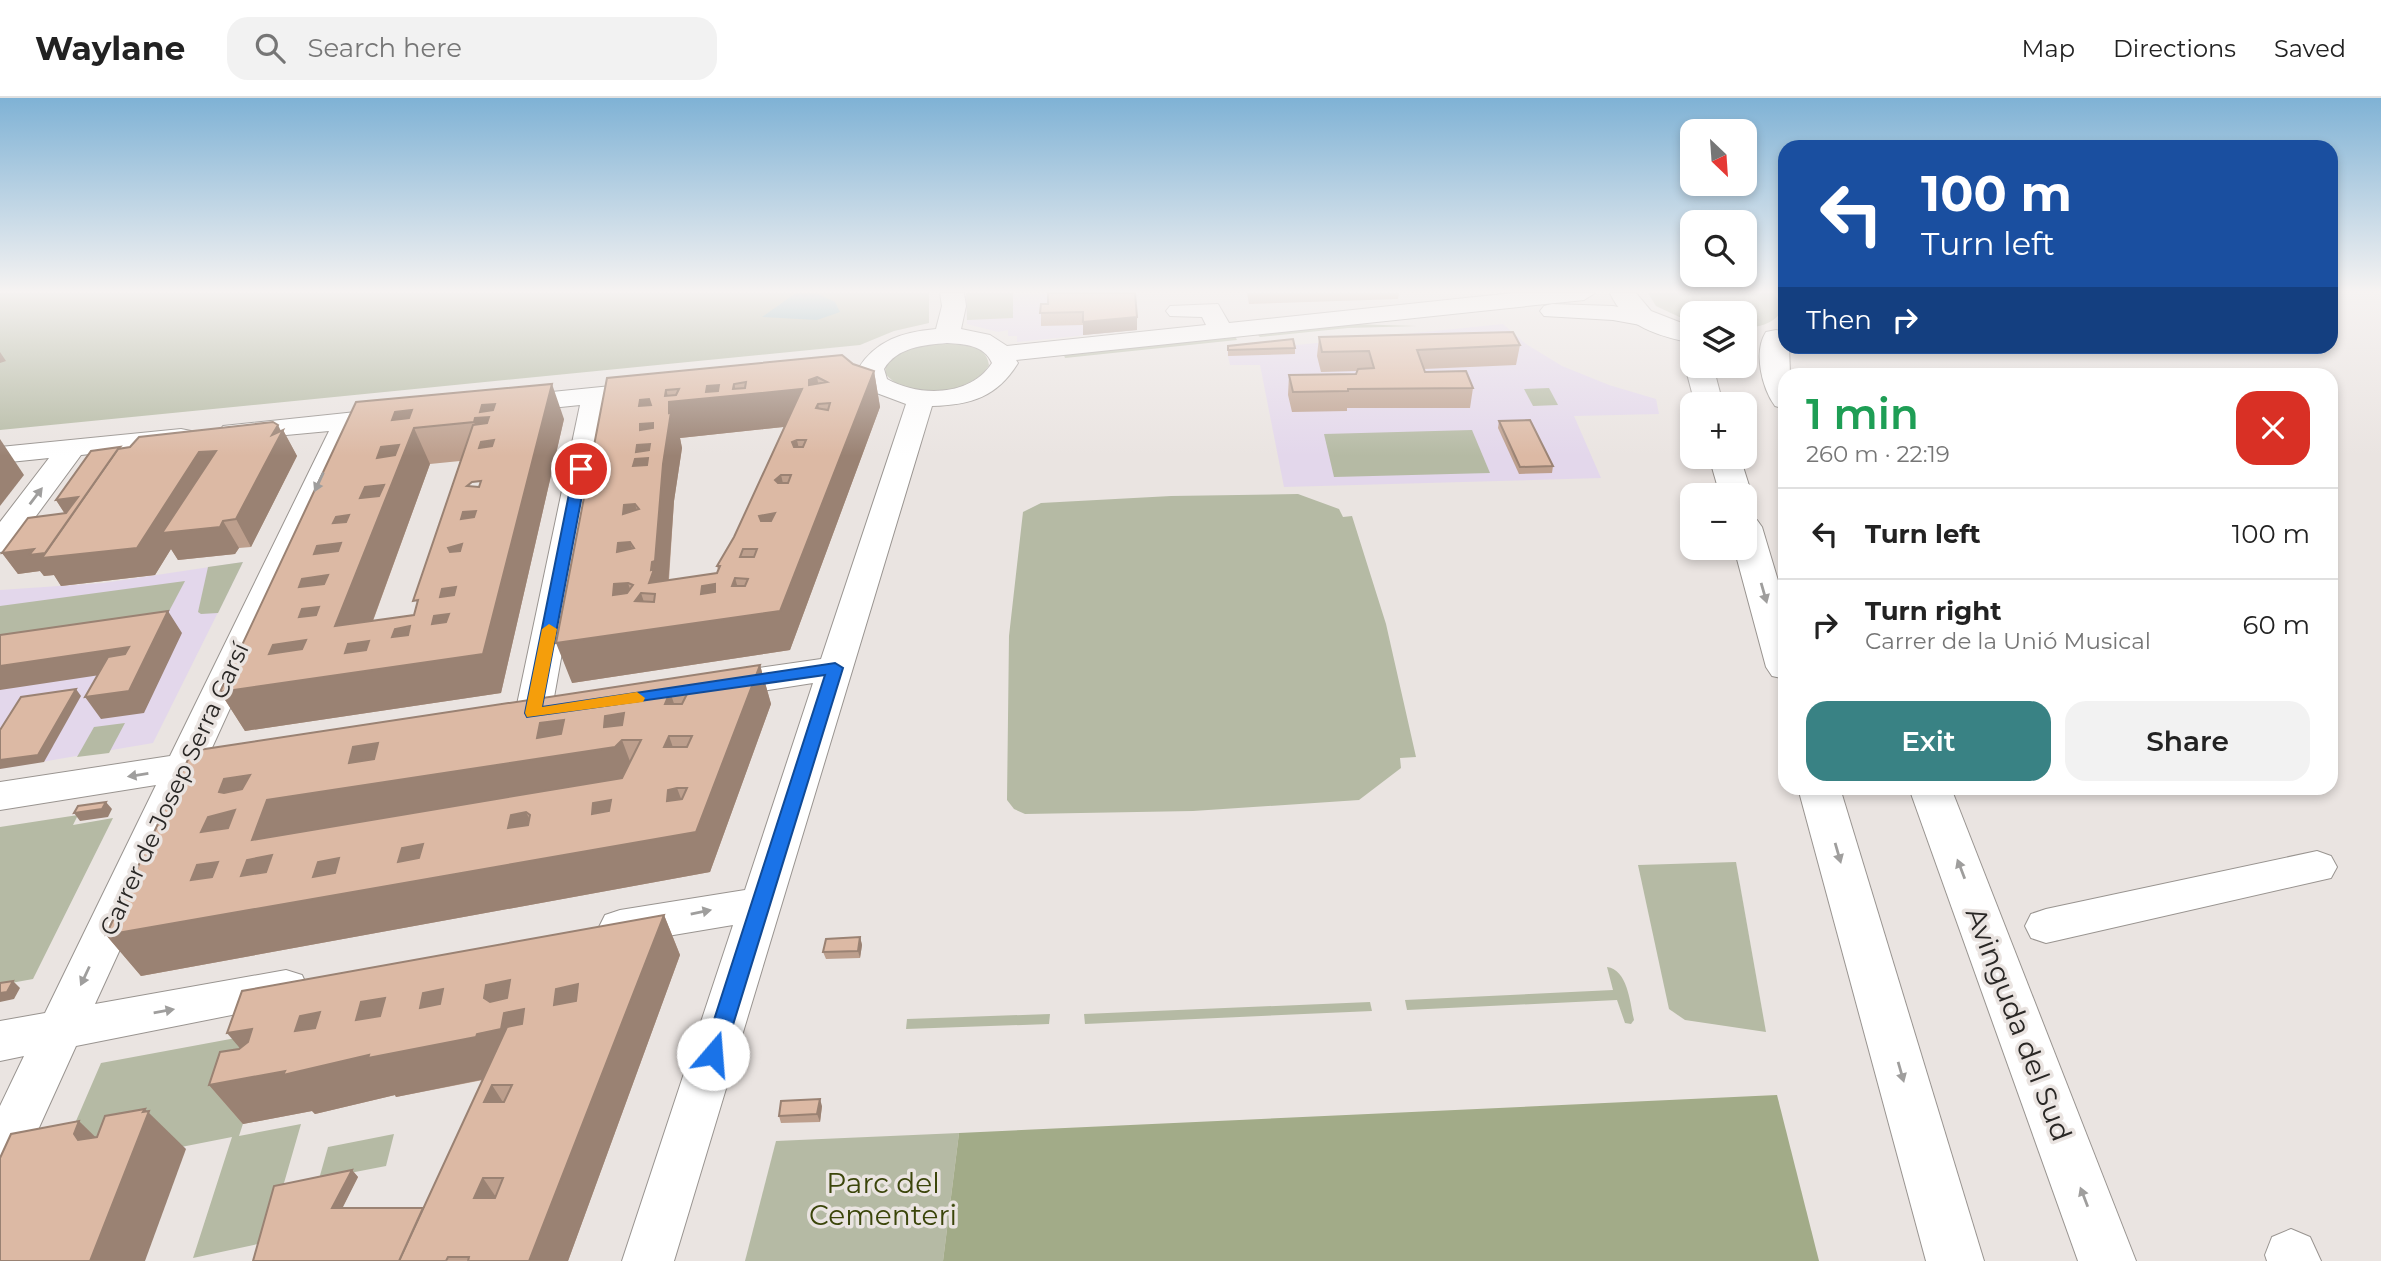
<!DOCTYPE html>
<html lang="en">
<head>
<meta charset="utf-8">
<style>
  body { margin:0; font-family:Montserrat,sans-serif; background:#f2f2f2; color:#222; height:100vh; display:flex; flex-direction:column; font-size:26px; white-space:nowrap }
  * { box-sizing:border-box; margin:0 }
  p { font-size:23px; color:#767676 }
  .icon { flex:none; width:38px; height:38px; fill:none; stroke:currentColor; stroke-width:2; stroke-linecap:round; stroke-linejoin:round }
  .map { position:relative; flex:1; overflow:hidden }
  .details { position:absolute; left:1778px; top:270px; width:560px; height:427px; display:flex; flex-direction:column; background:#fff; border-radius:21px; box-shadow:0 4px 10px #0003 }
  .details>* { flex:none }
  .top-card { position:absolute; left:1778px; top:42px; width:560px; height:214px; border-radius:21px; box-shadow:0 4px 10px #0003; background:#1a4fa0; color:#fff; overflow:hidden }
  .needle { width:46px; rotate:155deg }
  .tools { position:absolute; left:1680px; top:21px; display:grid; gap:14px }
  .tools a { display:grid; place-items:center; width:77px; height:77px; border-radius:14px; background:#fff; box-shadow:0 4px 10px #0003; font-size:35px }
  .pin { position:absolute; display:grid; place-items:center; width:60px; height:60px; color:#fff; margin:-30px; border:4px solid #fff; border-radius:50%; box-shadow:0 2px 7px #0007 }
  .me { position:absolute; width:77px; margin:-38px; rotate:18deg; stroke-linejoin:round; filter:drop-shadow(0 0 5px #0008) }
  .turn { display:flex; align-items:center; gap:24px; height:147px; padding:0 28px; font-size:32px }
  .turn .icon { width:91px; height:91px; stroke-width:2.5 }
  .turn b { display:block; font-size:49px; line-height:60px }
  .then { display:flex; align-items:center; height:66px; padding:0 28px; background:#0003; gap:14px; font-size:26px }
  .round { display:grid; place-items:center; flex:none; width:74px; height:74px; border-radius:21px; background:#f2f2f2 }
  .overview { display:flex; align-items:center; justify-content:space-between; height:119px; padding:0 28px }
  h1 { font-size:42px; font-weight:600; line-height:52px; color:#1e9e55 }
  .action { display:flex; gap:14px; margin-top:auto; padding:14px 28px }
  .action a { flex:1; height:80px; border-radius:21px; background:#398284; color:#fff; font-size:28px; font-weight:600; line-height:80px; text-align:center }
  .action a+a { background:#f2f2f2; color:#222 }
  ul { padding:0; list-style:none }
  li { display:flex; align-items:center; gap:21px; height:91px; padding:0 28px; border-top:2px solid #e0e0e0 }
  li div { flex:1 }
  li b { display:block; font-size:26px }
  li em { font-style:normal }
  header { display:flex; align-items:center; gap:42px; box-sizing:border-box; height:98px; padding:0 35px; background:#fff; border-bottom:2px solid #e0e0e0 }
  header strong { font-size:33px }
  nav { display:flex; gap:38px; margin-inline-start:auto; font-size:24px }
  .search { width:490px; height:63px; background:#f2f2f2; display:flex; align-items:center; gap:18px; box-sizing:border-box; padding:0 24px; border-radius:21px; color:#767676; font-size:26px }
  .map>svg:first-child { display:block }
  .education { fill:#e3d7eb }
  .green { fill:#b5baa4 }
  .forest { fill:#a2ab88 }
  .water { fill:#83b0b8 }
  .lines { fill:none; stroke-linecap:round; stroke-linejoin:round }
  .minor-casing { stroke:#999490; stroke-width:2 }
  .major-casing { stroke:#999490; stroke-width:2 }
  .minor { fill:#fff; fill-rule:evenodd }
  .major { fill:#fff; fill-rule:evenodd }
  .wall { fill:#bd9f8d; fill-rule:evenodd }
  .shaded-wall { fill:#9a8273 }
  .building { fill:#dcb9a4; stroke:#9a8273; stroke-width:2; fill-rule:evenodd }
  .oneway { fill:#9f9e9d }
  .route { fill:#1a73e8; stroke:#114b97; stroke-width:2 }
  .slow { fill:#f59e0b }
  .labels { text-anchor:middle; dominant-baseline:central; stroke-width:7; stroke-linejoin:round; paint-order:stroke }
  .street-label { font-size:24px; fill:#292725; stroke:#eae4e1 }
  .near-street-label { font-size:28px; fill:#292725; stroke:#eae4e1 }
  .near-park-label { font-size:28px; fill:#3b450a; stroke:#eae4e1 }
</style>
</head>
<body>
<header>
<strong>Waylane</strong>
<div class="search"><svg class="icon" aria-label="search" viewBox="0 0 24 24"><circle cx="10" cy="10" r="6"/><path d="M15 15l6 6"/></svg>Search here</div>
<nav><a>Map</a><a>Directions</a><a>Saved</a></nav>
</header>
<div class="map">
<svg width="2381" height="1163" viewBox="0 0 2381 1163">
  <rect width="100%" height="100%" fill="#eae4e1"/>
  <!-- education -->
  <g class="education">
    <polygon points="966,195 1135,195 1137,232 1017,244 1017,238 1008,238 1008,232 998,234 967,226"/>
    <polygon points="1503,226 1526,246 1562,268 1609,287 1656,301 1659,316 1574,318 1601,380 1284,389 1260,267 1230,267 1227,254"/>
    <polygon points="243,464 153,645 0,671 0,492 103,485"/>
  </g>
  <!-- green -->
  <g class="green">
    <polygon points="0,195 929,195 929,225 894,233 860,247 0,332"/>
    <polygon points="966,195 1013,195 1013,220 967,222"/>
    <path d="M1648 195H1773L1783 208C1778 225 1761 229 1745 230V215H1692V225L1656 208Z"/>
    <polygon points="1350,226 1417,228 1348,230 1260,239 1257,236"/>
    <polygon points="1235,238 1237,242 1065,260 1063,255"/>
    <path d="M936 244C955 245 986 243 989 267 972 297 906 304 885 275L886 267 903 251Z"/>
    <polygon points="1549,290 1558,307 1533,308 1524,291"/>
    <polygon points="1472,332 1490,375 1334,379 1324,336"/>
    <polygon points="1298,396 1339,411 1343,419 1352,418 1386,526 1416,659 1400,660 1401,670 1359,702 1193,713 1025,716 1014,711 1007,702 1009,538 1023,414 1041,405 1171,398"/>
    <polygon points="243,464 218,515 201,516 198,514 208,469"/>
    <polygon points="185,483 158,534 0,555 0,508"/>
    <polygon points="125,625 109,655 77,659 94,629"/>
    <polygon points="78,717 73,727 113,720 33,881 0,887 0,729"/>
    <polygon points="1736,764 1766,934 1685,922 1669,911 1638,767"/>
    <path d="M1607 869C1628 872 1630 905 1634 922L1631 926 1625 925 1617 902 1407 912 1405 902 1613 892Z"/>
    <polygon points="1370,904 1372,913 1085,926 1084,916"/>
    <polygon points="1050,916 1049,926 906,931 907,921"/>
    <polygon points="273,933 239,1038 301,1026 267,1144 193,1160 232,1039 54,1074 101,965"/>
    <polygon points="959,1035 943,1163 745,1163 776,1043"/>
    <polygon points="394,1036 386,1068 319,1081 328,1049"/>
  </g>
  <!-- forest -->
  <polygon class="forest" points="1777,997 1819,1163 943,1163 959,1035"/>
  <!-- water -->
  <polygon class="water" points="796,195 816,195 835,204 840,214 817,222 762,219"/>
  <g class="lines">
    <!-- minor casing -->
    <g class="minor-casing">
      <g id="minor">
        <path d="M940 195H964L966 208 961 231 990 237 1007 248 1206 227 1202 219 1170 218 1166 213 1170 208 1218 206 1229 225 1513 195H1595L1584 202 1016 262 1018 265C997 299 971 307 932 308L674 1163H622L733 827 620 846 605 841 599 829 605 817 620 812 745 792 813 585 717 600 705 596 699 588 705 580 717 576 821 561 906 306 866 291 858 271C876 242 903 234 936 231L942 208ZM947 245C965 246 984 247 992 265 970 299 919 299 887 281L884 271C897 249 924 247 947 245Z"/>
        <polygon points="1552,206 1613,208 1654,216 1658,221 1654,226 1646,228 1613,222 1544,218 1540,213 1544,208"/>
        <polygon points="651,284 660,286 664,292 660,298 607,304 551,616 546,625 533,628 520,625 515,616 580,307 512,314 503,312 499,306 503,300 512,298"/>
        <polygon points="394,310 404,312 407,318 404,324 358,330 211,652 233,649 246,653 252,662 246,671 198,681 95,906 286,872 302,877 308,890 302,903 76,948 18,1076 0,1083 0,1008 24,958 0,963 0,923 45,915 156,687 0,712 0,684 170,658 329,333 233,342 223,340 219,334 223,328"/>
        <polygon points="181,331 191,333 195,339 191,345 81,357 11,452 0,454 0,424 49,360 0,365 0,349"/>
        <polygon points="2317,753 2331,758 2337,769 2331,780 2046,845 2031,840 2025,828 2031,816 2046,811"/>
        <polygon points="2291,1131 2310,1139 2321,1163 2267,1163 2265,1157 2272,1139"/>
      </g>
    </g>
    <!-- major casing -->
    <g class="major-casing">
      <g id="major">
        <path d="M1610 195H1636L1651 213 1692 229V245C1659 238 1625 229 1610 195Z"/>
        <path d="M1776 232 1785 234V248H1789L1790 276H1785V311L1775 308C1762 290 1753 254 1766 234Z"/>
        <polygon points="1692,261 1692,268 1713,268 1723,306 1695,306 1685,268"/>
        <polygon points="1709,359 1740,359 1752,397 1747,404 1745,405 1745,397 1720,397"/>
        <polygon points="1745,419 1757,422 1762,429 1785,506 1785,581 1772,578 1766,569 1734,450 1745,450"/>
        <polygon points="1798,690 1840,690 1984,1163 1926,1163"/>
        <polygon points="1909,690 1951,690 2136,1163 2078,1163"/>
      </g>
    </g>
    <!-- minor -->
    <use href="#minor" class="minor"/>
    <!-- major -->
    <use href="#major" class="major"/>
  </g>
  <!-- wall -->
  <g class="wall">
    <polygon points="1247,195 1399,195 1398,201 1249,206"/>
    <polygon points="1041,206 1137,219 1137,232 1083,237 1083,227 1041,228"/>
    <polygon points="1319,239 1520,247 1516,267 1424,271 1425,274 1473,290 1470,310 1347,310 1347,313 1292,314 1288,297 1289,277 1356,276 1357,273 1321,274 1317,258"/>
    <polygon points="1228,248 1295,250 1295,256 1228,258"/>
    <path d="M853 266 874 273 880 309 790 552 572 585 607 280ZM784 329 734 439 717 468 718 472 717 475 669 482 674 403 682 350 680 340Z"/>
    <path d="M356 304 564 321 501 595 245 633 220 594ZM460 363 414 517 373 523 430 366ZM481 383 479 389 467 388 472 384Z"/>
    <polygon points="1499,323 1553,368 1552,375 1519,376 1498,330"/>
    <polygon points="283,332 297,358 251,449 239,450 235,456 178,462 171,451 155,477 61,488 54,477 44,478 40,473 18,476 2,455 65,416 56,402 121,350"/>
    <polygon points="760,567 771,606 710,774 141,878 106,837 192,653"/>
    <polygon points="664,817 680,857 568,1163 253,1163 352,1072 358,1079 342,1110 423,1110 483,982 396,999 395,997 315,1016 312,1013 243,1026 209,987 239,951"/>
    <polygon points="860,839 862,847 860,860 826,861 823,854"/>
    <polygon points="822,1008 820,1024 781,1025 779,1018"/>
  </g>
  <!-- shaded-wall -->
  <g class="shaded-wall">
    <polygon points="1137,219 1137,232 1083,237 1083,224"/>
    <polygon points="0,254 6,263 0,265"/>
    <polygon points="874,273 880,309 790,552 572,585 556,545 613,497 618,445 630,444 643,482 628,485 641,523 635,503 641,495 653,531 701,496 702,488 715,486 732,488 735,480 746,518"/>
    <polygon points="817,279 822,306 818,306 825,341 809,287 809,282"/>
    <polygon points="552,286 564,321 501,595 245,633 220,594 269,556 273,547 299,519 299,489 317,448 333,425 336,419 360,400 395,314 412,312 414,330 430,366 365,544 392,539 395,531 432,526 442,491"/>
    <polygon points="734,286 737,297 802,291 810,326 680,340 682,350 674,403 667,502 655,496 649,485 661,382 633,368 640,332 640,302 665,298 666,292 670,304 706,294 707,288 719,287 733,291"/>
    <polygon points="495,306 503,355 479,350 481,344 482,344 474,324 482,307"/>
    <polygon points="278,327 282,335 283,332 297,358 251,449 236,421 272,337"/>
    <polygon points="0,341 24,377 0,408"/>
    <polygon points="797,342 805,379 792,344"/>
    <polygon points="216,353 223,423 239,450 235,456 178,462 171,451 155,477 61,488 54,477 44,478 40,473 18,476 2,455 69,422 56,402 123,355 199,354"/>
    <polygon points="781,377 790,414 775,382"/>
    <polygon points="635,406 647,444 623,416 624,407"/>
    <polygon points="476,413 479,452 461,421 463,414"/>
    <polygon points="775,415 769,455 759,418"/>
    <polygon points="462,446 465,488 448,450"/>
    <polygon points="168,513 182,535 144,615 101,621 85,599 140,571 0,592 0,568"/>
    <polygon points="760,567 771,606 710,774 141,878 106,837 191,782 197,767 218,764 241,778 247,762 201,734 224,681 349,665 353,649 378,645 537,640 540,625 564,622 604,629 605,618 624,615 622,642 637,682 294,742 313,779 318,764 339,760 398,764 402,750 508,730 511,717 526,714 546,754 592,716 593,705 611,702 667,703 668,692 677,690 692,730"/>
    <polygon points="76,591 81,598 44,664 0,671 0,662"/>
    <polygon points="670,594 684,634 665,606"/>
    <polygon points="669,638 683,678 664,649"/>
    <polygon points="106,704 112,711 108,719 80,723 74,715"/>
    <polygon points="664,817 680,857 568,1163 529,1163"/>
    <polygon points="860,839 862,847 860,860 858,853"/>
    <polygon points="510,882 532,922 500,978 396,999 395,997 315,1016 312,1013 243,1026 209,987 295,933 300,918 320,914 356,922 361,904 385,900 420,910 423,895 443,891 484,900 486,887"/>
    <polygon points="13,883 20,890 14,901 0,904 0,895"/>
    <polygon points="578,886 598,926 554,907 556,891"/>
    <polygon points="252,931 260,974 227,935"/>
    <polygon points="492,987 517,1026 484,1004"/>
    <polygon points="820,1001 822,1008 820,1024 817,1016"/>
    <polygon points="145,1011 186,1051 145,1163 90,1163"/>
    <polygon points="79,1023 119,1062 78,1042 74,1036"/>
    <polygon points="352,1072 358,1079 339,1117 332,1110"/>
    <polygon points="483,1080 509,1118 474,1100"/>
  </g>
  <!-- building -->
  <g class="building">
    <polygon points="1048,195 1135,195 1137,219 1083,224 1083,214 1040,215 1041,206 1048,206"/>
    <polygon points="1513,234 1520,247 1417,252 1425,274 1466,273 1473,290 1348,291 1348,293 1293,294 1289,277 1356,276 1358,271 1374,270 1369,253 1322,254 1319,239"/>
    <polygon points="1293,241 1295,250 1228,252 1228,248"/>
    <path d="M842 257 853 266 874 273 780 513 556 545 607 280ZM817 279 827 284 809 287V282ZM746 284 745 290 733 291 734 286ZM719 287 718 293 706 294 707 288ZM679 291 676 297 665 298 666 292ZM802 291 734 439 717 468H720L717 475 649 485 654 471 651 472 652 464 655 463 663 366 671 314 669 315V304ZM649 301 651 307 639 308 640 302ZM830 305 828 312 816 310 818 306ZM653 325V330L640 332V326ZM797 342H806L803 349H794L792 344ZM650 346 649 352 636 354 637 347ZM648 360 647 367 633 368 635 361ZM781 377H791L788 385H778L775 382ZM635 406 639 411 623 416 624 407ZM775 415 771 423H761L759 418ZM630 444 634 450 617 454 618 445ZM743 451H757L754 459H740ZM735 480 748 481 745 488H732ZM628 485 633 487 627 495 613 497 614 486ZM715 486V494L701 496 702 488ZM641 495 655 496 654 504 635 503Z"/>
    <path d="M552 286 483 556 220 594 356 304ZM495 306 493 312 480 314 482 307ZM412 312 409 320 392 322 395 314ZM489 319 487 325 473 327 413 503 418 502 414 517 335 528 414 330 474 324 475 320ZM494 342 492 348 479 350 481 344ZM399 347 395 357 377 360 381 349ZM481 383 479 389 467 388 472 384ZM384 387 379 398 360 400 365 389ZM476 413 474 419 461 421 463 414ZM349 417 346 424 333 425 336 419ZM341 445 338 453 314 456 317 448ZM462 446 460 453 450 454 448 450ZM328 477 324 486 299 489 302 481ZM456 489 454 497 440 499 442 491ZM319 509 316 517 299 519 302 511ZM449 516 446 524 432 526 434 518ZM410 528 408 537 392 539 395 531ZM306 542 302 551 269 556 273 547ZM369 543 366 552 345 555 348 546Z"/>
    <polygon points="1530,322 1553,368 1520,369 1499,323"/>
    <polygon points="273,324 278,327 272,337 283,332 236,421 223,423 220,429 162,435 216,353 199,354 137,450 42,460 118,351 130,349 139,339"/>
    <polygon points="120,349 118,351 45,455 29,457 34,451 2,455 28,420 66,415 78,399 56,402 91,353"/>
    <polygon points="168,513 129,593 85,599 108,559 125,556 129,549 0,568 0,537"/>
    <path d="M760 567 696 734 106 837 192 653ZM670 594H688L682 606H665ZM624 615 622 627 604 629 605 618ZM564 622 561 636 537 640 540 625ZM669 638H692L687 649H664ZM622 642H641L622 680 252 742 267 702 615 649ZM378 645 374 661 349 665 353 649ZM250 677 242 691 224 695 219 694 224 681ZM677 690H687L682 701 667 703 668 692ZM611 702 609 713 592 716 593 705ZM235 712 228 730 201 734 208 719ZM526 714 530 717 528 727 508 730 511 717ZM423 746 419 760 398 764 402 750ZM272 757 266 774 241 778 247 762ZM339 760 335 775 313 779 318 764ZM218 764 212 779 191 782 197 767Z"/>
    <polygon points="76,591 38,657 0,662 0,632 21,599"/>
    <polygon points="106,704 102,711 74,715 78,708"/>
    <path d="M664 817 529 1163H468L469 1159H448L446 1163H399L507 929 522 926 524 911 504 915 501 931 477 936 476 939 368 960 369 957 283 977 285 973 209 987 220 954 239 951 248 944 252 931 227 935 242 893ZM510 882 507 900 490 904 484 900 486 887ZM578 886 576 903 554 907 556 891ZM443 891 440 906 420 910 423 895ZM385 900 380 918 356 922 361 904ZM320 914 315 930 295 933 300 918ZM492 987H512L504 1004H484ZM483 1080H503L495 1100H474Z"/>
    <polygon points="860,839 858,853 823,854 826,841"/>
    <polygon points="13,883 7,894 0,895 0,885"/>
    <polygon points="820,1001 817,1016 779,1018 781,1003"/>
    <polygon points="145,1011 143,1014 149,1013 90,1163 0,1163 0,1060 11,1036 79,1023 74,1036 78,1042 97,1039 105,1018"/>
    <polygon points="352,1072 332,1110 423,1110 399,1163 253,1163 274,1088"/>
  </g>
  <!-- one-way arrows -->
  <defs><path id="oneway-solid" d="M-6-.8H1V-3.2L6.5 0L1 3.2V.8H-6Z" transform="scale(1.75)"/></defs>
  <g class="oneway">
    <use href="#oneway-solid" transform="translate(319 384) rotate(115)"/>
    <use href="#oneway-solid" transform="translate(36 398) rotate(-53)"/>
    <use href="#oneway-solid" transform="translate(1764 495) rotate(74)"/>
    <use href="#oneway-solid" transform="translate(138 677) rotate(171)"/>
    <use href="#oneway-solid" transform="translate(1838 755) rotate(74)"/>
    <use href="#oneway-solid" transform="translate(1961 771) rotate(-111)"/>
    <use href="#oneway-solid" transform="translate(701 814) rotate(-11)"/>
    <use href="#oneway-solid" transform="translate(85 878) rotate(115)"/>
    <use href="#oneway-solid" transform="translate(164 913) rotate(-10)"/>
    <use href="#oneway-solid" transform="translate(1901 974) rotate(74)"/>
    <use href="#oneway-solid" transform="translate(2084 1099) rotate(-111)"/>
  </g>
  <!-- sky -->
  <linearGradient id="sky" x2="0" y2="1"><stop stop-color="#7fb2d5"/><stop offset="0.54" stop-color="#f6f3f2"/><stop offset="1" stop-color="#f6f3f2" stop-opacity="0"/></linearGradient>
  <rect width="2381" height="358" fill="url(#sky)"/>
  <!-- route -->
  <polygon class="route" points="581,367 587,371 542,609 835,565 843,570 724,956 721,963 713,966 706,963 703,956 825,577 527,619 525,615 574,371"/>
  <!-- slow -->
  <polygon class="slow" points="549,526 557,531 542,609 637,594 645,600 643,604 527,619 525,615 542,531"/>
  <g class="labels">
    <!-- street labels -->
    <g class="street-label">
      <text transform="translate(174 691) rotate(-65)">Carrer de Josep Serra Carsí</text>
    </g>
    <!-- near-street labels -->
    <g class="near-street-label">
      <text transform="translate(2019 926) rotate(69)">Avinguda del Sud</text>
    </g>
    <!-- near-park labels -->
    <g class="near-park-label">
      <text x="883" y="1085">Parc del<tspan x="883" dy="32">Cementeri</tspan></text>
    </g>
  </g>
</svg>
<div class="tools">
<a><svg class="needle" viewBox="-14 -14 28 28"><path d="M0-13l5 13h-10z" fill="#e53935"/><path d="M0 13l5-13h-10z" fill="#767676"/></svg></a>
<a><svg class="icon" aria-label="search" viewBox="0 0 24 24"><circle cx="10" cy="10" r="6"/><path d="M15 15l6 6"/></svg></a>
<a><svg class="icon" aria-label="layers" viewBox="0 0 24 24"><path d="M12 4l9 5-9 5-9-5zM3 14l9 5 9-5"/></svg></a>
<a>+</a>
<a>−</a>
</div>
<div class="pin" style="left:581px;top:371px;background:#d93025"><svg class="icon" aria-label="arrive" viewBox="0 0 24 24"><path d="M6 21V4h12l-3 4 3 4H6"/></svg></div>
<svg class="me" style="left:713px;top:956px" viewBox="-20 -20 40 40"><circle r="19" fill="#fff"/><path d="M0-13L10 11 0 6-10 11z" fill="#1a73e8"/></svg>
<div class="top-card">
<div class="turn"><svg class="icon" aria-label="left" viewBox="0 0 24 24"><path d="M17 20v-9H6M10 6l-5 5 5 5"/></svg><div><b>100 m</b>Turn left</div></div>
<div class="then">Then<svg class="icon" aria-label="right" viewBox="0 0 24 24"><path d="M7 20v-9h11M14 6l5 5-5 5"/></svg></div>
</div>
<section class="details">
<div class="overview"><div><h1>1 min</h1><p>260 m · 22:19</p></div><a class="round" style="background:#d93025;color:#fff"><svg class="icon" aria-label="close" viewBox="0 0 24 24"><path d="M6 6l12 12M18 6L6 18"/></svg></a></div>
<ul>
<li><svg class="icon" aria-label="left" viewBox="0 0 24 24"><path d="M17 20v-9H6M10 6l-5 5 5 5"/></svg><div><b>Turn left</b></div><em>100 m</em></li>
<li><svg class="icon" aria-label="right" viewBox="0 0 24 24"><path d="M7 20v-9h11M14 6l5 5-5 5"/></svg><div><b>Turn right</b><p>Carrer de la Unió Musical</p></div><em>60 m</em></li>
</ul>
<div class="action"><a>Exit</a><a>Share</a></div>
</section>
</div>
</body>
</html>
